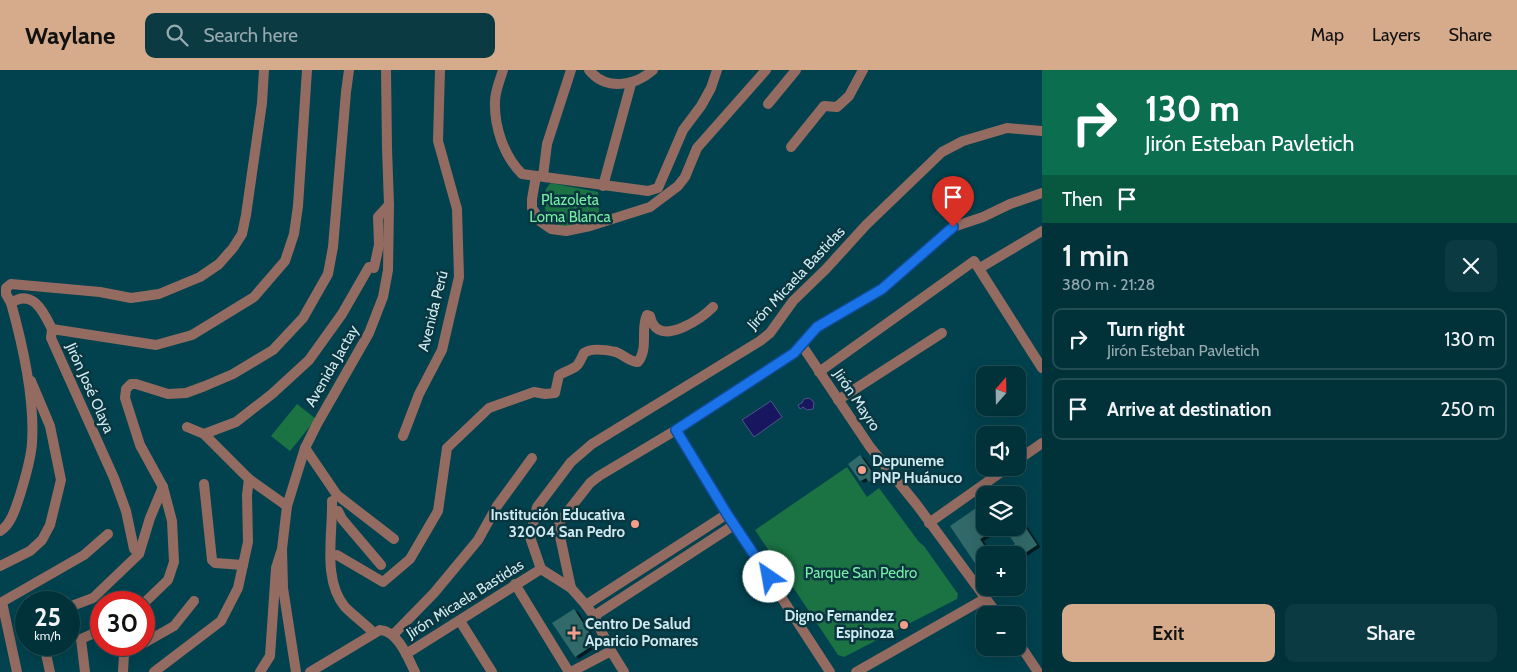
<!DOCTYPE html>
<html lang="en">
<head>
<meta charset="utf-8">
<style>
  body { margin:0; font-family:Cabin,sans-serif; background:#0b3a42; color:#f1f3f6; height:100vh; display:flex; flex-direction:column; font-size:19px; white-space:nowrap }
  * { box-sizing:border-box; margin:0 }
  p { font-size:16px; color:#96aaaf }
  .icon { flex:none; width:28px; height:28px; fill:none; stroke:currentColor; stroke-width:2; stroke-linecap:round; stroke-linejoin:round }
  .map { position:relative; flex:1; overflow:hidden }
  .side { display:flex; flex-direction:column; background:#01323a; width:475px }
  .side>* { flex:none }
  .hud { background:#0b6e4f; color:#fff; overflow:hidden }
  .needle { width:32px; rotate:20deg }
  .tools { position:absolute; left:976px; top:296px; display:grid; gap:10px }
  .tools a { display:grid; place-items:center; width:50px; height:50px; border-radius:10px; background:#01323a; box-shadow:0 5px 20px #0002,0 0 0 1px #234d54; font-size:25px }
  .speed { position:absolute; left:15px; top:521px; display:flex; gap:10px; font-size:25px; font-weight:700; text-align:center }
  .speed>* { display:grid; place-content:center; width:65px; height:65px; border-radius:50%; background:#01323a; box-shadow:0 5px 20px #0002,0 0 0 1px #234d54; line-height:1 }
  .speed small { font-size:12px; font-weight:400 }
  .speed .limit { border:8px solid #d22; background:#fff; color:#111 }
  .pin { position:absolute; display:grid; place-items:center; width:42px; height:42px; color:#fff; margin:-51px -21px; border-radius:50% 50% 50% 0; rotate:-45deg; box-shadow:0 0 5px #0007 }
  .pin .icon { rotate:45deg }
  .me { position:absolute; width:55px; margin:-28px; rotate:327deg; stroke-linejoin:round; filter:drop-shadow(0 0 4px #0008) }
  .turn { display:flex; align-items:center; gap:18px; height:105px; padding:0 20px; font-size:22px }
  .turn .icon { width:65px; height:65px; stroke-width:2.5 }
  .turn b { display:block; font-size:35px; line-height:42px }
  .then { display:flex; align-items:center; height:48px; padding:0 20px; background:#0003; gap:10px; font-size:19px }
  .round { display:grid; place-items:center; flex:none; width:52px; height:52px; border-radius:10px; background:#0b3a42 }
  .head { display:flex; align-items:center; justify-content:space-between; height:85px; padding:0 20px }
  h1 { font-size:30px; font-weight:600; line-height:38px }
  .primary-button { display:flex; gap:10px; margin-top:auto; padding:10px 20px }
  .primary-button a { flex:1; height:58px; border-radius:10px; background:#d6ab8b; color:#111; font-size:20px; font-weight:600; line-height:58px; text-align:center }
  .primary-button a+a { background:#0b3a42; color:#f1f3f6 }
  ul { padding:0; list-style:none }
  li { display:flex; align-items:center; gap:15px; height:62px; margin:0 10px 8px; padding:0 10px; border:2px solid #234d54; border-radius:10px }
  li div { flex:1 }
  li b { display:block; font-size:19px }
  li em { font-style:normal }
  header { display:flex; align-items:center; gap:30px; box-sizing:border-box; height:70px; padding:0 25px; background:#d6ab8b; color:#111 }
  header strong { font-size:24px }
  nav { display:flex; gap:28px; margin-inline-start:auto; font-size:18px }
  .search { width:350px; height:45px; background:#0b3a42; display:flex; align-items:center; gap:12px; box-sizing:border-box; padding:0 18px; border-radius:10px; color:#96aaaf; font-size:19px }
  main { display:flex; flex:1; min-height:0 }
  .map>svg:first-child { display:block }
  .green { fill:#1b7243 }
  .water { fill:#17165e; stroke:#4e568a }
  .building { fill:#306b6a; filter:url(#shadow) }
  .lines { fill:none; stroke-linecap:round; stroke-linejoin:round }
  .minor { stroke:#946b61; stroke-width:10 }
  .tertiary { stroke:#946b61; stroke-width:10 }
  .route-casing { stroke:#114b97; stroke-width:12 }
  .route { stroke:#1a73e8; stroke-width:9 }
  .poi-dot { fill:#f49e89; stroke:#0a363f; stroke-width:2 }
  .labels { text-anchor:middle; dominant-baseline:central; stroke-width:5; stroke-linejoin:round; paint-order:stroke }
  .park-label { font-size:15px; fill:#77f0a5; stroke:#0a363f }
  .street-label { font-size:15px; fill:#cfeaf1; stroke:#0a363f }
  .poi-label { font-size:15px; font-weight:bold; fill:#cfeaf1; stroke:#0a363f; text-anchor:start }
</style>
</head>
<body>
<header>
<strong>Waylane</strong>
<div class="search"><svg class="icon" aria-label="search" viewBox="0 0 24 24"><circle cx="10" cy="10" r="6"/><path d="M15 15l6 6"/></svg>Search here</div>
<nav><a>Map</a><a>Layers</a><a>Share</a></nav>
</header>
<main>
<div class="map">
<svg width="1042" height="602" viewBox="0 0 1042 602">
  <defs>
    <filter id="shadow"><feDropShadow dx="3.5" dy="2" stdDeviation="0" flood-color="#0009"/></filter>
  </defs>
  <rect width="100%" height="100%" fill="#01424e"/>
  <!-- green -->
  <g class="green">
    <path d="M551 113 598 122 600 157C577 157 548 165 544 133 543 125 545 118 551 113Z"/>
    <polygon points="297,334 316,349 290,381 271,366"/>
    <polygon points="847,397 867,427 879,418 919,472 924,476 958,524 957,529 844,587 838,585 755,460"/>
  </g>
  <!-- water -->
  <g class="water">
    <polygon points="809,328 814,332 813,339 807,340 803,337 800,339 798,335 802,333 804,329"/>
    <polygon points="771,331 782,347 754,367 742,350"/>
  </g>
  <!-- building -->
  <g class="building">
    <polygon points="860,385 876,407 869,412 866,408 860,411 848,394"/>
    <polygon points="985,432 985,458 998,458 980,469 990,485 985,485 985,508 950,456"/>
    <polygon points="1018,446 1037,475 1022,485 999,485 1015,474 1004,458 1018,458"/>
    <polygon points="574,539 596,573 575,587 552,553"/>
  </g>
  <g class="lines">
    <!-- minor -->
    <g class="minor">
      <polyline points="768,34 796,0"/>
      <polyline points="791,77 824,36 837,37 849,26 863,0"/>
      <polyline points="603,116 631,14"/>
      <polyline points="374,198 379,175 378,147 389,135"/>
      <polyline points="980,198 1042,161"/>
      <polyline points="11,233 6,224 6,218 11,214 100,222 131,228 159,224 200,207 219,194 233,178 242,164 246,145 262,33 264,0"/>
      <polyline points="801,274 870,377 917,435 998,545"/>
      <polyline points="819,302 974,191 1042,298"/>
      <polyline points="838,330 942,263"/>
      <polyline points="187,357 204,364 249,409 287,436"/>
      <polyline points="676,360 727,444 830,602"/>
      <polyline points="204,364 236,352 272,324 309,290 342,244 369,197"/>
      <polyline points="403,366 419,324 442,280 459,207 457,139 438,71 440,0"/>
      <polyline points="305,378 337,425 394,469"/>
      <polyline points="1018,390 1042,373"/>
      <polyline points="204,414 212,490 215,493 243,495"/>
      <path d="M332 431C333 464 322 510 345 537 354 546 365 554 374 563"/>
      <polyline points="338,441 342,449 381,495"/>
      <polyline points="929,453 1007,398"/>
      <path d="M0 461C11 455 16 437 20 425 25 408 31 390 32 373 35 328 23 276 11 233 33 218 44 243 52 259"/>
      <polyline points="134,479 126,441 114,408 51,268 52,259 156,275 192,265 254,227 285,191 294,164 298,136 307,0"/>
      <path d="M337 485 383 512 410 489 438 441 447 378 489 338 534 322 545 324 555 323 559 305C577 295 575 302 584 283 592 277 607 280 616 282 624 285 630 292 638 292 649 278 640 259 647 245L650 246C651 249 651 251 653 254 665 274 702 248 713 237"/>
      <polyline points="0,496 30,481 42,470 50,455 61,410 50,356 31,311"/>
      <polyline points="515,514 569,602"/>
      <polyline points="571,518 558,457 561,450 590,413 599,406 676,360 794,283 817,257 882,219 953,157 983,147 1010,134 1042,123"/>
      <polyline points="144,533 168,510 174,492 172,451 163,417 140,375 125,328 126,319 131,314 136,314 168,324 186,323 205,316 233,304 273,280 303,248 328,204 333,177 346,22 349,0"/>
      <polyline points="586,535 727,444"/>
      <polyline points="69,537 93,528 139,484 150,448 163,417"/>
      <polyline points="594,546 734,455"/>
      <polyline points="460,551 492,602"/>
      <polyline points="393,565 434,523 478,470 497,436 532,388"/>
      <polyline points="1018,572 1038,602"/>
      <polyline points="144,573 174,556 194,531"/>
      <polyline points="44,575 50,602"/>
      <polyline points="406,584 541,499"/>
      <polyline points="17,602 2,532 84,485 108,464"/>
      <polyline points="85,602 81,569 101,560"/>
      <polyline points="123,602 124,584 140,575"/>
      <polyline points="154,602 221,551 238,518 248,472 247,425 249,409"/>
      <polyline points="260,602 270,586 276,498 281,482"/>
      <path d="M310 602 380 560C398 561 408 588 415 602"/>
      <polyline points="571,602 611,581"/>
      <polyline points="624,602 611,581 594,546 586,535 571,518 541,499 530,467 537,437 571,392 592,374 760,271 770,263 793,231 826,199 866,155 942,82 963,71 1007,58 1042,61"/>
      <polyline points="856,602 986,528"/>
    </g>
    <!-- tertiary -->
    <g class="tertiary">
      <path d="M503 0C500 10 495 21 495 31 494 57 504 86 522 104L648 121 658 118 683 60 701 36 711 18 717 0"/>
      <path d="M589 0C606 21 635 16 653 0"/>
      <polyline points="536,106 532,129 532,138 541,152 551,159 566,161 590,156 650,137 678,116 685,107 697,78 766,0"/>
      <polyline points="543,106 547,74 571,0"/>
      <polyline points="296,602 283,518 282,479 287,436 305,378 317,354 369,263 383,227 388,200 389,135 387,78 386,0"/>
    </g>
  </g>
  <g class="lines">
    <!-- route casing -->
    <g class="route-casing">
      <polyline id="route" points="769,507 727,444 676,360 794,283 817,257 882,219 953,157"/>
    </g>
    <!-- route -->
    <use href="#route" class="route"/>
  </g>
  <!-- markers -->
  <g class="poi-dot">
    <circle cx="862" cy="400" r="5"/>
    <circle cx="635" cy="454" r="5"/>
    <circle cx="904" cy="555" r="5"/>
    <path d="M571.5 555.5h5v5h5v5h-5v5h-5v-5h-5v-5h5z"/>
  </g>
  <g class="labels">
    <!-- park labels -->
    <g class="park-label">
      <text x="570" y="130">Plazoleta<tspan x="570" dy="17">Loma Blanca</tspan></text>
      <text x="861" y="503">Parque San Pedro</text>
    </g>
    <!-- street labels -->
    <g class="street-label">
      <text transform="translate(796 208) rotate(-47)">Jirón Micaela Bastidas</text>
      <text transform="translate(433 241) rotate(-76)">Avenida Perú</text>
      <text transform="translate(332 296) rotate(-60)">Avenida Jactay</text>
      <text transform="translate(90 318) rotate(66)">Jirón José Olaya</text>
      <text transform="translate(857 330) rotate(56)">Jirón Mayro</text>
      <text transform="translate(465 529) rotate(-32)">Jirón Micaela Bastidas</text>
    </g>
    <!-- poi labels -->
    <g class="poi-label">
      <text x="872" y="391">Depuneme<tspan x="872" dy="17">PNP Huánuco</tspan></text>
      <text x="625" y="445" text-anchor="end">Institución Educativa<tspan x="625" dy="17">32004 San Pedro</tspan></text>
      <text x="894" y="546" text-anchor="end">Digno Fernandez<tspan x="894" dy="17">Espinoza</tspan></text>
      <text x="585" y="554">Centro De Salud<tspan x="585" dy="17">Aparicio Pomares</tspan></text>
    </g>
  </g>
</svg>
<div class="tools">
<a><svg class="needle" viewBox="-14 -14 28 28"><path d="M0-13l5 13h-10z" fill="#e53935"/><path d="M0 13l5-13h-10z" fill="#96aaaf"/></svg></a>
<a><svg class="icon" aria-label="sound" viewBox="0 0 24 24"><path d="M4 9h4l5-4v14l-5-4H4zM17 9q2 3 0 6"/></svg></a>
<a><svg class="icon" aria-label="layers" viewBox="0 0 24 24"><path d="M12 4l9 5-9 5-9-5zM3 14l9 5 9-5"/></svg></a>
<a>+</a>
<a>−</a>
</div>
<div class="speed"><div>25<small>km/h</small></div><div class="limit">30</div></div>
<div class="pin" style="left:953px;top:157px;background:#d93025"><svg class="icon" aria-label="arrive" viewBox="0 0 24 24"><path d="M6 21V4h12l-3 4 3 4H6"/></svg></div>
<svg class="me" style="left:769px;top:507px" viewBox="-20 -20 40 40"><circle r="19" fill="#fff"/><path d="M0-13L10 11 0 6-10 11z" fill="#1a73e8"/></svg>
</div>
<section class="side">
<div class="hud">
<div class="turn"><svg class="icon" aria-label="right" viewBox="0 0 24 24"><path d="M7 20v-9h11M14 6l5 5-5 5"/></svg><div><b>130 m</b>Jirón Esteban Pavletich</div></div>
<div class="then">Then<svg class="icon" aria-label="arrive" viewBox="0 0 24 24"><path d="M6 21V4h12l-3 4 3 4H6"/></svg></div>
</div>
<div class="head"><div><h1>1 min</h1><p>380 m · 21:28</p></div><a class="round"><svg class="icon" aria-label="close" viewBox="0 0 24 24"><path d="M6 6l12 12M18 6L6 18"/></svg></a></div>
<ul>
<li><svg class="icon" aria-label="right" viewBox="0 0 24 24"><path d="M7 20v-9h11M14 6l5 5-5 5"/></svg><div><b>Turn right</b><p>Jirón Esteban Pavletich</p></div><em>130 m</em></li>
<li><svg class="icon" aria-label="arrive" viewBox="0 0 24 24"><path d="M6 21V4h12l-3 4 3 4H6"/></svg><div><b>Arrive at destination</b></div><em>250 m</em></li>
</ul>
<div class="primary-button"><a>Exit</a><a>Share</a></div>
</section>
</main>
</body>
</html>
